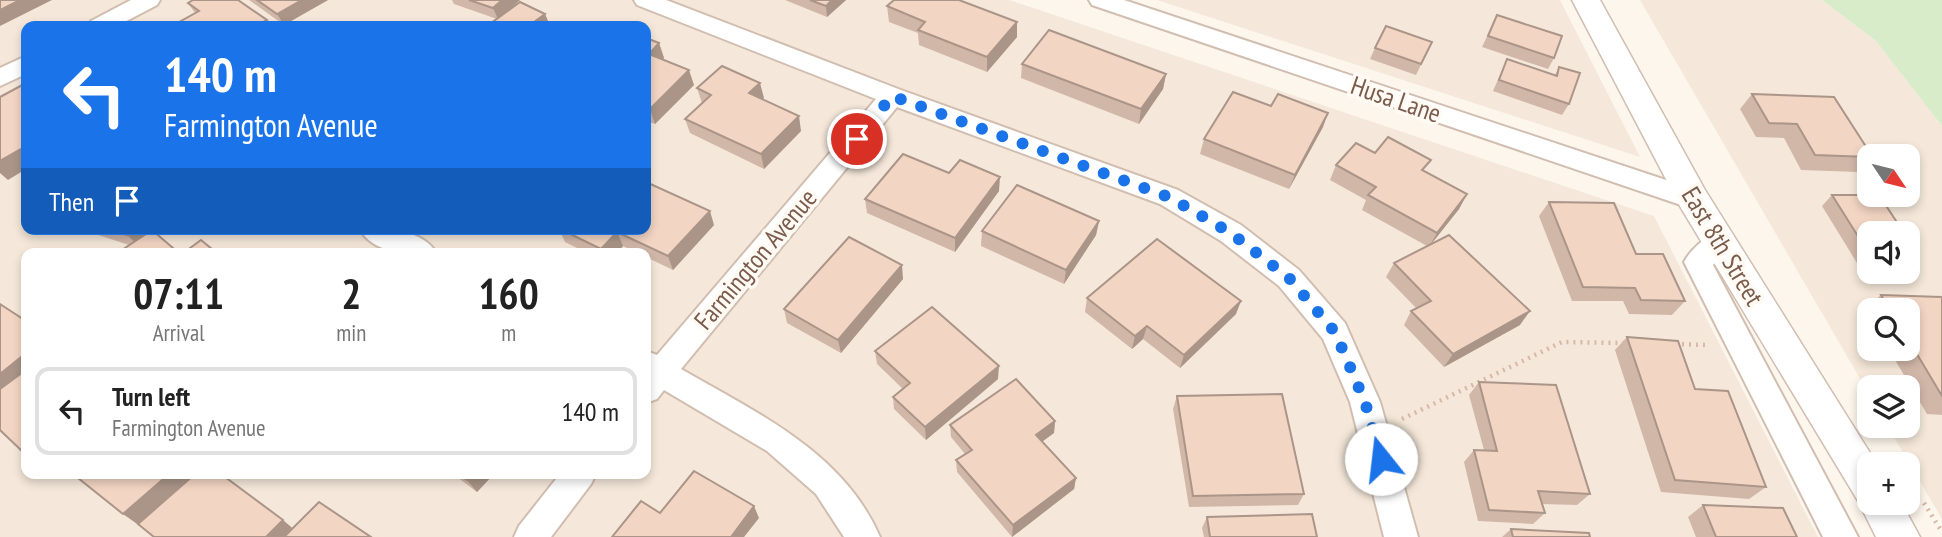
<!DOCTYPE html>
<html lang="en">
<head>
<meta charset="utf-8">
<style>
  body { margin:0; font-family:"PT Sans Narrow",sans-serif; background:#f6f6f6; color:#222; height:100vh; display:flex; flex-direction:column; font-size:26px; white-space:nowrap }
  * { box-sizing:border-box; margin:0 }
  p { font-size:23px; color:#767676 }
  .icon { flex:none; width:38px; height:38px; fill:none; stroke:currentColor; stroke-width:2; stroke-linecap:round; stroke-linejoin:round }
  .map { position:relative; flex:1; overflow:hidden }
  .sheet { position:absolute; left:21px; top:248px; width:630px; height:231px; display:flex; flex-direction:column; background:#fff; border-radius:14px; box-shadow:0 4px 10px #0003 }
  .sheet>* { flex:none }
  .guide { position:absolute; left:21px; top:21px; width:630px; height:214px; border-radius:14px; box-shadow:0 4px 10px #0003; background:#1a73e8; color:#fff; overflow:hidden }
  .needle { width:46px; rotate:125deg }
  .controls { position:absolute; left:1857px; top:144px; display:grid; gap:14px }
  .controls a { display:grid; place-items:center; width:63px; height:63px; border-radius:14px; background:#fff; box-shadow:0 4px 10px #0003; font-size:35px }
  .pin { position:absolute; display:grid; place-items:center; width:60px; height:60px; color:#fff; margin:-30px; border:4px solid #fff; border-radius:50%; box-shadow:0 2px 7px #0007 }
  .me { position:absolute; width:77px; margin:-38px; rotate:344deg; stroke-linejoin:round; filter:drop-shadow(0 0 5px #0008) }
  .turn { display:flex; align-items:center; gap:24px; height:147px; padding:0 28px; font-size:32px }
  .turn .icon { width:91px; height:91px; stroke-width:2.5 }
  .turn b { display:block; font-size:49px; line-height:60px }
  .then { display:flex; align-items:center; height:66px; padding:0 28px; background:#0003; gap:14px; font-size:26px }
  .eta { display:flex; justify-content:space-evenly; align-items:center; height:119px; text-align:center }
  .eta b { font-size:42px; font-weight:600; line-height:49px }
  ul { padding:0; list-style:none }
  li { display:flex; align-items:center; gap:21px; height:88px; margin:0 14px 10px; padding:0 14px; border:4px solid #e0e0e0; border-radius:14px }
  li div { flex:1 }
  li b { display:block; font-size:26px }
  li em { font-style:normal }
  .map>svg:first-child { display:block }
  .residential { fill:#f5e8da; fill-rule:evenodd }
  .green { fill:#d8ecc9 }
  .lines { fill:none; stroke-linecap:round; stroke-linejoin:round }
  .minor-casing { stroke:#d1beb0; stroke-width:4 }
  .tertiary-casing { stroke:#d1beb0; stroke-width:3 }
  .path { stroke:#d9b8a5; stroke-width:4.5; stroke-dasharray:2 5; stroke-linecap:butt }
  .minor { fill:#fff; fill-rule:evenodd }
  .tertiary { fill:#fff; fill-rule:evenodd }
  .wall { fill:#d1b7a8 }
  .shaded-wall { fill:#aa9588 }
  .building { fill:#f3d5c3; stroke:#aa9588; stroke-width:2 }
  .route { stroke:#1a73e8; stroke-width:12; stroke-dasharray:0 21.6 }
  .labels { text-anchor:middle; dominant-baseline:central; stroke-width:7; stroke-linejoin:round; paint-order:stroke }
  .street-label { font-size:26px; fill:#7a5c4d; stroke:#fffaf3 }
</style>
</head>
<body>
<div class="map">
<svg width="1942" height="537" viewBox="0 0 1942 537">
  <rect width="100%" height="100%" fill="#fdf6ec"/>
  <!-- residential -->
  <g class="residential">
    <path d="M0 0H1009L1654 216 1818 537H0ZM26 26H646V229H26ZM26 254H646V474H26Z"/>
    <polygon points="1157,0 1560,0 1640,157"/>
    <path d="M1640 0H1822L1876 41 1942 126V519L1887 425H1908V387H1869V394ZM1869 156H1908V194H1869ZM1869 233H1908V271H1869ZM1869 310H1908V348H1869Z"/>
  </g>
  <!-- green -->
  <polygon class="green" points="1822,0 1942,0 1942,126 1876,41"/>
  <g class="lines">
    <!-- minor casing -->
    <g class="minor-casing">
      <g id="minor">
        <polygon points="131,0 160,0 157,5 117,26 87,26 91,21"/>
        <path d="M634 0H666L901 90 1178 190 1241 225 1299 270 1345 323 1380 402 1418 537H1384L1350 402 1323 339 1279 286 1221 241 1160 204 897 107 681 369C757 413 843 452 880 537H844L816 494 767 451 664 390 657 399 646 403V351L657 355 876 99 637 5Z"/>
        <polygon points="1089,0 1124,0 1702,192 1706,199 1702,206 1693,209 1684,206 1092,5"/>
        <polygon points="26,56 26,74 0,86 0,68"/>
        <path d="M360 229C384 229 423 228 437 254 412 254 373 255 360 229Z"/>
        <path d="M1719 232 1729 235 1733 243 1713 265 1858 537H1823L1684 262C1691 249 1705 237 1719 232Z"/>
        <polygon points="560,474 596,474 591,484 551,537 514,537 519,526"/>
      </g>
    </g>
    <!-- tertiary casing -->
    <g class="tertiary-casing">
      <polygon id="tertiary" points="1572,0 1600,0 1705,190 1877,464 1869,464 1869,502 1901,502 1920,537 1876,537 1858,501 1681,208"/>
    </g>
    <!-- path -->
    <g class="path">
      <polyline points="1675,344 1708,345"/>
      <polyline points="1402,419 1562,342 1624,343"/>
      <polyline points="1908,480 1919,496"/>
      <polyline points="1924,503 1942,532"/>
    </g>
    <!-- minor -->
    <use href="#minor" class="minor"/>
    <!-- tertiary -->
    <use href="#tertiary" class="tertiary"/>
  </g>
  <!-- wall -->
  <g class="wall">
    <polygon points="249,0 328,0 284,25"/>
    <polygon points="452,0 520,0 507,12 545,14 550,26 487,26 497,19 454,4"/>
    <polygon points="785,0 846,0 827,17"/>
    <polygon points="188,3 267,20 271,26 172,26 195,13"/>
    <polygon points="887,6 1017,37 987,72 919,45 918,33 889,22"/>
    <polygon points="1497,15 1554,58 1548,69 1482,47"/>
    <polygon points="646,38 659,43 664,58 663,59 694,85 655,124 646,121"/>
    <polygon points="1432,42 1416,75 1370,59 1375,48"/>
    <polygon points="1507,59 1555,75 1559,67 1569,104 1562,115 1493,91"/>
    <polygon points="1022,64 1166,74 1163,89 1139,124 1021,78"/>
    <polygon points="697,88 764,98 762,99 801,131 764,169 690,133 685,119 702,103"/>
    <polygon points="1752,94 1869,156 1869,161 1858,172 1801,170 1784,138 1756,137 1740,109"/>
    <polygon points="1271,106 1323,127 1289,189 1200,154 1204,139"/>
    <polygon points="1375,153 1425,172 1467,194 1459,209 1431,244 1520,325 1444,367 1404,325 1411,311 1417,309 1386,277 1394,263 1427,246 1362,210 1366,200 1330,180 1336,165"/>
    <polygon points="949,173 999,191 955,252 867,213 865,199"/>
    <polygon points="1832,195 1869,233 1869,263 1857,263 1822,206"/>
    <polygon points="1549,202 1636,254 1685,301 1672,315 1629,314 1623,301 1572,301 1539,216"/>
    <polygon points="1099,221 1096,235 1064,284 981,246 982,231"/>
    <polygon points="714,225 673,270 646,257 646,254 640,254 623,246 616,254 589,254 565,242 559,229 646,229"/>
    <polygon points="89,229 163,229 158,234 129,245 92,233"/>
    <polygon points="1908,238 1917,253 1908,261"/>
    <polygon points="903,279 841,353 787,323 784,309"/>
    <polygon points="1881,295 1942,297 1942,415 1927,414 1888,348 1908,348 1908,310 1869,310 1869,316 1865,309"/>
    <polygon points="1087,298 1236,314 1180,368 1143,339 1132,349 1085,312"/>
    <polygon points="1627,337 1695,389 1766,487 1749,499 1661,492 1615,350"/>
    <polygon points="875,351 998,379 926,440 894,409 893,397 903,389 877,364"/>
    <polygon points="1479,382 1590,494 1577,505 1542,504 1545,513 1533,524 1478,521 1464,462 1474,450 1484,450 1469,395"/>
    <polygon points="1177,396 1304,494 1298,505 1189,507 1173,409"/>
    <polygon points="1055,421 1054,433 1042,441 1076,478 1074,489 1012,537 957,472 956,460 965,454 951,437 950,425"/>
    <polygon points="453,474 494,474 477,492"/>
    <polygon points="1703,505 1797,537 1696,537 1688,517"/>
    <polygon points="1207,517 1317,537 1204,537 1202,528"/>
    <polygon points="1511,529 1590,537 1502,537"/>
  </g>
  <!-- shaded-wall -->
  <g class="shaded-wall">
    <polygon points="20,0 52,0 0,26 0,10"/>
    <polygon points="302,0 328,0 284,25 277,14"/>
    <polygon points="502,0 520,0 498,19 493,8"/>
    <polygon points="832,0 846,0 827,17 826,6"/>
    <polygon points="545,14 550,26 536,26 534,22"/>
    <polygon points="267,20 271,26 256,26"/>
    <polygon points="1017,22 1017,37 987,72 987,57"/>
    <polygon points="659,43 664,58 654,69 649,54"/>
    <polygon points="689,70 694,85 655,124 650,109"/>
    <polygon points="1166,74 1163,89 1139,124 1141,109"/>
    <polygon points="760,83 764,98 752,108 749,93"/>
    <polygon points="1328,113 1323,127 1289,189 1295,175"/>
    <polygon points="799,116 801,131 764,169 761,154"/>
    <polygon points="26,146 26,169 8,180 0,173 0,161"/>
    <polygon points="1000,177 999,191 955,252 955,238"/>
    <polygon points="1467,194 1459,209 1429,247 1437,233"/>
    <polygon points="710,211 714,225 673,270 668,256"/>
    <polygon points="1099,221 1096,235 1064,284 1066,270"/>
    <polygon points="134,229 163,229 142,249 127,235"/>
    <polygon points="617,232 623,246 616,254 603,254 601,249"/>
    <polygon points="902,265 903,279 841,353 838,340"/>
    <polygon points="1241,301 1236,314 1180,368 1184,355"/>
    <polygon points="1530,311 1520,325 1444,367 1453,354"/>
    <polygon points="1147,326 1143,339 1132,349 1135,336"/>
    <polygon points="26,353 26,380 0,401 0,374"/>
    <polygon points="999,366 998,379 926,440 925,427"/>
    <polygon points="1055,421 1054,433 1035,447 1036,435"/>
    <polygon points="169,474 199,474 140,526 123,514"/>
    <polygon points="473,474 494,474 477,492 467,480"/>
    <polygon points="1076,478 1074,489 1012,537 1013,525"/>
    <polygon points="754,506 759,518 744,537 731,537"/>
    <polygon points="283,520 297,532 292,537 266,537"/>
  </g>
  <!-- building -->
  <g class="building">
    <polygon points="0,0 20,0 0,10"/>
    <polygon points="193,0 238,0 267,20 256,26 172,26 199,11 188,3"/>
    <polygon points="257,0 302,0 277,14"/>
    <polygon points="469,0 502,0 493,8"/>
    <polygon points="810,0 832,0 826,6"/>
    <polygon points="894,0 959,0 1017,22 987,57 918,30 925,22 887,6"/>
    <polygon points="520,2 545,14 534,22 543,26 487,26"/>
    <polygon points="1497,15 1562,36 1554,58 1488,36"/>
    <polygon points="1386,26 1432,42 1421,64 1375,48"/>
    <polygon points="1049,30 1166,74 1141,109 1022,64"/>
    <polygon points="646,38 659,43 649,54 689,70 650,109 646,108"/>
    <polygon points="1507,59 1557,76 1559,67 1580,73 1569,104 1499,80"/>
    <polygon points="722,66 760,83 749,93 799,116 761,154 685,119 711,95 697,88"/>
    <polygon points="26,83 26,146 0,161 0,97"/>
    <polygon points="1233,92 1271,106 1278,94 1328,113 1295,175 1204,139"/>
    <polygon points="1752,94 1834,97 1872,156 1869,156 1869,157 1815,155 1797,124 1769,123"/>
    <polygon points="1388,137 1431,160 1422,170 1467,194 1437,233 1368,195 1376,187 1336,165 1356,143 1375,153"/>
    <polygon points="903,154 949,173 960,160 1000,177 955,238 865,199"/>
    <polygon points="646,182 710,211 668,256 617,232 601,249 560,229 646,229"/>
    <polygon points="1017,185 1099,221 1066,270 982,231"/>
    <polygon points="1832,195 1879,195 1904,233 1869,233 1868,252"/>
    <polygon points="1549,202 1614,203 1636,254 1663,254 1685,301 1641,300 1635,288 1583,287"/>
    <polygon points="109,229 134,229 127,235"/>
    <polygon points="152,230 180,254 116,254"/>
    <polygon points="1449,235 1530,311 1453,354 1411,311 1431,301 1394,263"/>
    <polygon points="849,237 902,265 838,340 784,309"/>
    <polygon points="1908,238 1917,253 1908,253"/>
    <polygon points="1157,239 1241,301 1184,355 1147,326 1135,336 1087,298"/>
    <polygon points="201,240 218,254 182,254"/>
    <polygon points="1881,295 1942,297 1942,396 1908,339 1908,310 1890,310"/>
    <polygon points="0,304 26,321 26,353 0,374"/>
    <polygon points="932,307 999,366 925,427 893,397 910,383 875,351"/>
    <polygon points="1627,337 1678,341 1695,389 1728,391 1766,487 1675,480"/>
    <polygon points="26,370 26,455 0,430 0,389"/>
    <polygon points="1016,379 1055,421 1036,435 1076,478 1013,525 956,460 972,450 950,425"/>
    <polygon points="1479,382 1556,385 1590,494 1538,491 1545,513 1489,510 1474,450 1497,451"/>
    <polygon points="1282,394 1304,494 1193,496 1177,396"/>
    <polygon points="694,471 754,506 731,537 612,537 641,501 660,513"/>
    <polygon points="73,474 169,474 123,514"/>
    <polygon points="195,474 221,474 283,520 266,537 154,537 138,524"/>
    <polygon points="459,474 473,474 467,480"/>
    <polygon points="319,502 371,537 284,537"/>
    <polygon points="1703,505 1783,508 1797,537 1716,537"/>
    <polygon points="1312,514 1317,537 1210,537 1207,517"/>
    <polygon points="1511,529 1589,533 1590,537 1513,537"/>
  </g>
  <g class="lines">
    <!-- route -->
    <polyline class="route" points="857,139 892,96 1169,197 1231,233 1289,278 1335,332 1365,402 1381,459"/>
  </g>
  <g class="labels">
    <!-- street labels -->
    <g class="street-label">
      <text transform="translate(1396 99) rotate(19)">Husa Lane</text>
      <text transform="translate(1723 246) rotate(59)">East 8th Street</text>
      <text transform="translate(755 259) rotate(-50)">Farmington Avenue</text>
    </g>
  </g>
</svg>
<div class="controls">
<a><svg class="needle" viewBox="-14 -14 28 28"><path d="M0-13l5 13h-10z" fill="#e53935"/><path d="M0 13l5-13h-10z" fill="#767676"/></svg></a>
<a><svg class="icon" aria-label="sound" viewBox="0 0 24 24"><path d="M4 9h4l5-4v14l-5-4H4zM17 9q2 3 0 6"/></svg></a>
<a><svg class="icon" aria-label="search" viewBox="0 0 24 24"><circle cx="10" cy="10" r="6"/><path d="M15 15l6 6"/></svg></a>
<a><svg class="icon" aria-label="layers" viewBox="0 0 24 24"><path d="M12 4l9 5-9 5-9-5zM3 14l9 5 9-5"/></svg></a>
<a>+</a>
</div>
<div class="pin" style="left:857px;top:139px;background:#d93025"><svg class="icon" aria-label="arrive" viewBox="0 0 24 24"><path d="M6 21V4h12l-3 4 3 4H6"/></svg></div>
<svg class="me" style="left:1381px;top:459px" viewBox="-20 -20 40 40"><circle r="19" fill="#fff"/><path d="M0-13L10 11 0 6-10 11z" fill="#1a73e8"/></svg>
<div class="guide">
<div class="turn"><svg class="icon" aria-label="left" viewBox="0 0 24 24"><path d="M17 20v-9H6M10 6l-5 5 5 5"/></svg><div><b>140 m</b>Farmington Avenue</div></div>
<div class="then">Then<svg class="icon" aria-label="arrive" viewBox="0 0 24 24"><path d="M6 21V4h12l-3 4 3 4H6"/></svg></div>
</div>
<section class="sheet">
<div class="eta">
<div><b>07:11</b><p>Arrival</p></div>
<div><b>2</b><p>min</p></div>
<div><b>160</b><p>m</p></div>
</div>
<ul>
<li><svg class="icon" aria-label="left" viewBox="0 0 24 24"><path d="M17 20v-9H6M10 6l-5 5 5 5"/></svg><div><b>Turn left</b><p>Farmington Avenue</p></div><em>140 m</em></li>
</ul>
</section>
</div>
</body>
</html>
